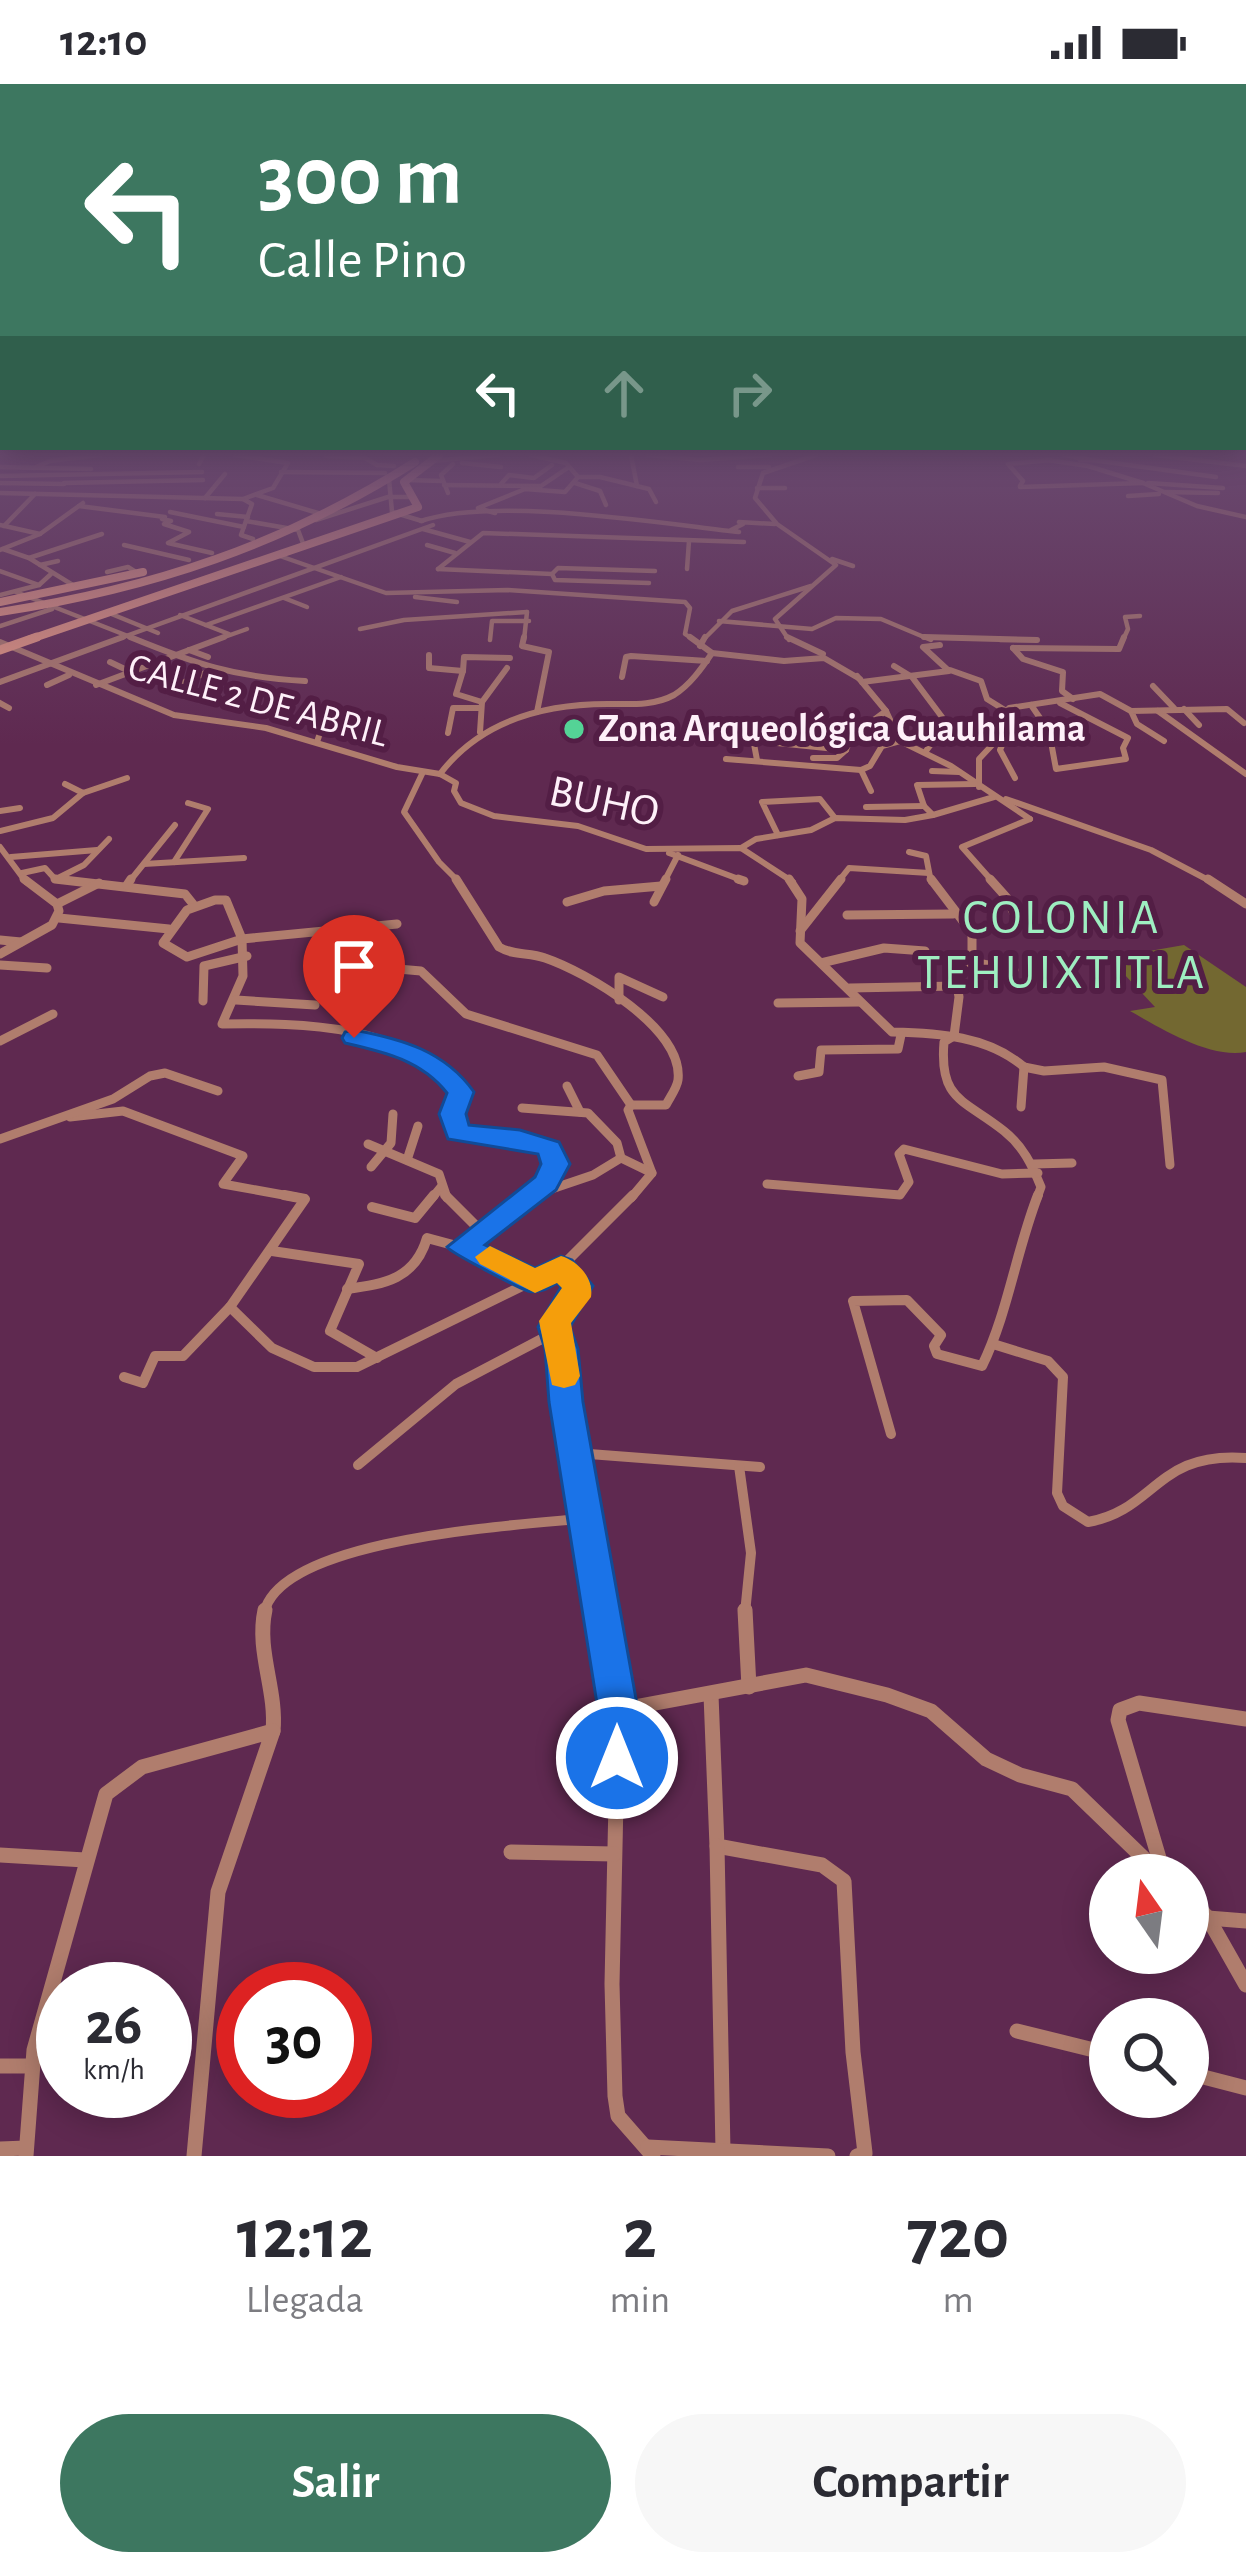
<!DOCTYPE html>
<html lang="es">
<head>
<meta charset="utf-8">
<style>
  body { margin:0; font-family:"Alegreya Sans",sans-serif; background:#f7f7f7; color:#2b2b33; height:100vh; display:flex; flex-direction:column; font-size:45px; white-space:nowrap }
  * { box-sizing:border-box; margin:0 }
  p { font-size:39px; color:#7c7c81 }
  .icon { flex:none; width:66px; height:66px; fill:none; stroke:currentColor; stroke-width:2; stroke-linecap:round; stroke-linejoin:round }
  .map { position:relative; height:2072px; overflow:hidden }
  .sheet { display:flex; flex-direction:column; background:#fff; flex:1 }
  .sheet>* { flex:none }
  .banner { position:absolute; left:0px; top:0px; width:1248px; height:366px; box-shadow:0 6px 30px #0003; background:#3d7760; color:#fff; overflow:hidden }
  .needle { width:78px; rotate:346deg }
  .buttons { position:absolute; left:1089px; top:1770px; display:grid; gap:24px }
  .buttons a { display:grid; place-items:center; width:120px; height:120px; border-radius:50%; background:#fff; box-shadow:0 6px 30px #0003; font-size:60px }
  .speed { position:absolute; left:36px; top:1878px; display:flex; gap:24px; font-size:60px; font-weight:700; text-align:center }
  .speed>* { display:grid; place-content:center; width:156px; height:156px; border-radius:50%; background:#fff; box-shadow:0 6px 30px #0003; line-height:1 }
  .speed small { font-size:30px; font-weight:400 }
  .speed .limit { border:18px solid #d22; background:#fff; color:#111 }
  .pin { position:absolute; display:grid; place-items:center; width:102px; height:102px; color:#fff; margin:-123px -51px; border-radius:50% 50% 50% 0; rotate:-45deg; box-shadow:0 0 12px #0007 }
  .pin .icon { rotate:45deg }
  .me { position:absolute; width:132px; margin:-66px; rotate:0deg; stroke-linejoin:round; filter:drop-shadow(0 0 9px #0008) }
  .turn { display:flex; align-items:center; gap:42px; height:252px; padding:0 60px; font-size:54px }
  .turn .icon { width:156px; height:156px; stroke-width:2.5 }
  .turn b { display:block; font-size:84px; line-height:102px }
  .lanes { display:flex; align-items:center; height:114px; padding:0 60px; background:#0003; justify-content:center; gap:60px; direction:ltr }
  .lanes .off { opacity:.35 }
  .eta { display:flex; justify-content:space-evenly; align-items:center; height:204px; text-align:center }
  .eta b { font-size:72px; font-weight:700; line-height:84px }
  .action { display:flex; gap:24px; margin-top:auto; padding:24px 60px }
  .action a { flex:1; height:138px; border-radius:72px; background:#3d7760; color:#fff; font-size:48px; font-weight:700; line-height:138px; text-align:center }
  .action a+a { background:#f7f7f7; color:#2b2b33 }
  .status { display:flex; justify-content:space-between; align-items:center; height:84px; padding:0 60px; background:#fff; direction:ltr }
  .status svg { height:33px; fill:currentColor }
  .map>svg:first-child { display:block }
  .green { fill:#736831 }
  .lines { fill:none; stroke-linecap:round; stroke-linejoin:round }
  .street-far4 { stroke:#b07d6d; stroke-width:4.5 }
  .street-far3 { stroke:#b07d6d; stroke-width:6 }
  .street-far2 { stroke:#b07d6d; stroke-width:9 }
  .street-far1 { stroke:#b07d6d; stroke-width:10 }
  .street { stroke:#b07d6d; stroke-width:15 }
  .secondary-far1 { stroke:#ee9e84; stroke-width:8 }
  .secondary { stroke:#ee9e84; stroke-width:9 }
  .route { fill:#1a73e8; stroke:#114b97; stroke-width:3 }
  .slow { fill:#f59e0b }
  .poi-dot { fill:#54d396; stroke:#531e45; stroke-width:4.5 }
  .labels { text-anchor:middle; dominant-baseline:central; stroke-width:12; stroke-linejoin:round; paint-order:stroke }
  .far-street-label { font-size:39px; fill:#fef0f9; stroke:#531e45 }
  .far-poi-label { font-size:39px; font-weight:bold; fill:#fef0f9; stroke:#531e45; text-anchor:start }
  .street-label { font-size:45px; fill:#fef0f9; stroke:#531e45 }
  .neighbourhood-label { font-size:48px; letter-spacing:3px; fill:#9eeec1; stroke:#531e45 }
</style>
</head>
<body>
<div class="status"><b>12:10</b><svg viewBox="0 0 49 12"><path d="M0 12V9h3v3zM5 12V6h3v6zM10 12V3h3v9zM15 12V0h3v12zM26 1h20v11H26zM47 4h2v5h-2z"/></svg></div>
<div class="map">
<svg width="1246" height="2072" viewBox="0 0 1246 2072">
  <rect width="100%" height="100%" fill="#5f2950"/>
  <!-- green -->
  <path class="green" d="M1184 861 1246 903V968C1210 975 1160 944 1130 927L1155 923 1109 874Z"/>
  <g class="lines">
    <!-- street-far4 -->
    <g class="street-far4">
      <polyline points="235,371 288,379 273,404 243,415 252,420 241,451 253,455"/>
      <polyline points="360,371 377,381 394,382"/>
      <polyline points="631,371 637,402"/>
      <polyline points="648,371 700,376 770,371"/>
      <polyline points="1064,371 1092,376 1080,376"/>
      <polyline points="1155,371 1246,382"/>
      <polyline points="326,372 365,374"/>
      <polyline points="1092,376 1216,393"/>
      <polyline points="431,377 498,371"/>
      <polyline points="462,379 501,383"/>
      <polyline points="199,380 204,371"/>
      <polyline points="0,383 91,385"/>
      <polyline points="738,383 769,383"/>
      <polyline points="34,384 50,377 100,371"/>
      <polyline points="281,388 385,389"/>
      <polyline points="0,392 202,388"/>
      <polyline points="578,393 600,393 649,405 656,418"/>
      <polyline points="389,395 392,428 422,437"/>
      <polyline points="406,396 442,397"/>
      <polyline points="0,399 64,400"/>
      <polyline points="64,399 203,396"/>
      <polyline points="575,399 600,407 606,421"/>
      <polyline points="1143,399 1197,422 1246,433"/>
      <polyline points="1148,399 1223,404"/>
      <polyline points="501,400 509,391 534,394 552,381"/>
      <polyline points="444,401 541,402 569,383"/>
      <polyline points="1020,402 1023,397 1008,380 1051,376"/>
      <polyline points="1020,403 1143,399 1088,382 1047,376"/>
      <polyline points="757,404 785,404"/>
      <polyline points="1165,408 1218,409"/>
      <polyline points="0,409 243,415"/>
      <polyline points="448,409 441,391 453,380"/>
      <polyline points="257,411 318,429"/>
      <polyline points="1128,412 1159,410"/>
      <polyline points="205,414 225,390"/>
      <polyline points="79,422 165,433 162,435 171,437 164,440 189,448 168,459 212,469"/>
      <polyline points="170,428 244,443"/>
      <polyline points="495,429 478,424 525,405 565,408 578,393 566,379 531,371"/>
      <polyline points="217,430 248,433"/>
      <polyline points="316,436 388,413 409,413"/>
      <polyline points="246,437 298,446 304,462"/>
      <path d="M421 437C493 412 659 439 739 448L731 446 743 440 739 438 775 440"/>
      <polyline points="0,441 40,450"/>
      <polyline points="4,442 35,410"/>
      <polyline points="423,445 470,458"/>
      <polyline points="124,461 189,476"/>
      <polyline points="427,461 455,469"/>
      <polyline points="3,465 29,474 76,503"/>
      <polyline points="0,466 40,450 83,419"/>
      <polyline points="277,471 386,509 508,506 685,518 690,524 685,550 694,556"/>
      <polyline points="29,474 102,450"/>
      <polyline points="832,475 853,482"/>
      <polyline points="40,481 58,477"/>
      <polyline points="438,485 483,449 744,458"/>
      <polyline points="438,485 552,490 558,484 655,487"/>
      <polyline points="687,485 689,457"/>
      <polyline points="0,487 39,501"/>
      <polyline points="107,488 128,483 139,490"/>
      <polyline points="552,490 555,496 649,499"/>
      <polyline points="16,508 138,556"/>
      <polyline points="0,511 39,501 51,490"/>
      <polyline points="415,513 457,518"/>
      <polyline points="284,514 307,523"/>
      <polyline points="109,529 158,549"/>
      <polyline points="180,531 229,550"/>
      <polyline points="719,537 812,545 836,534 881,535 931,556"/>
      <polyline points="206,541 341,493"/>
      <polyline points="0,542 52,525"/>
      <polyline points="360,545 404,536 527,528"/>
      <polyline points="115,556 433,441"/>
      <polyline points="216,556 247,545"/>
      <polyline points="490,556 492,537 529,537"/>
      <polyline points="524,556 527,528"/>
      <polyline points="703,556 732,527 811,502"/>
      <polyline points="789,556 775,535 836,481 777,440 755,414 763,389 816,371"/>
      <polyline points="1000,556 1037,556"/>
      <polyline points="1123,556 1128,545 1125,533 1140,532"/>
    </g>
    <!-- street-far3 -->
    <g class="street-far3">
      <path d="M130 553C196 580 233 593 305 597"/>
      <polyline points="524,553 522,562 549,568 537,628"/>
      <polyline points="690,553 712,569 784,577 824,574 860,595"/>
      <polyline points="787,553 823,570"/>
      <polyline points="924,553 1037,556"/>
      <polyline points="0,558 174,631 266,644 397,683 440,690 456,699 454,707 461,719 494,732 578,742 646,765 741,764 793,798"/>
      <polyline points="700,562 705,553"/>
      <polyline points="1013,564 1119,565 1124,553"/>
      <polyline points="1013,564 1023,575 1063,588 1062,607 1073,615"/>
      <polyline points="189,566 208,573"/>
      <polyline points="429,571 429,584 463,587 456,610 482,618"/>
      <polyline points="110,578 131,588"/>
      <polyline points="894,582 912,593 948,641"/>
      <polyline points="950,586 981,597 987,615 1008,628"/>
      <polyline points="463,587 464,573 510,574"/>
      <polyline points="857,592 886,627 900,657 951,682 1030,735"/>
      <polyline points="622,593 626,573 631,572 707,577"/>
      <polyline points="0,598 123,553"/>
      <polyline points="862,598 949,587 923,563 940,561"/>
      <polyline points="47,601 69,591"/>
      <polyline points="96,601 224,553"/>
      <polyline points="1153,602 1174,624"/>
      <polyline points="173,603 212,586"/>
      <polyline points="0,619 9,624"/>
      <polyline points="1031,621 1049,647 1056,685 1126,675 1123,664 1128,654 1060,619"/>
      <polyline points="1184,625 1199,641"/>
      <polyline points="1158,627 1246,690"/>
      <polyline points="480,648 482,618 507,584"/>
      <polyline points="448,649 453,624 480,624"/>
      <polyline points="1007,649 1000,666 1015,694"/>
      <polyline points="1164,657 1137,640 1131,627 1227,625 1244,639"/>
      <polyline points="317,658 328,625"/>
      <polyline points="846,666 851,653 886,627"/>
      <polyline points="926,667 937,652"/>
      <polyline points="813,674 837,674 846,666"/>
      <polyline points="726,675 861,686 870,682 882,662 900,657"/>
      <polyline points="757,676 754,660 758,657 846,666"/>
      <polyline points="861,686 871,707"/>
      <polyline points="932,687 959,688"/>
      <polyline points="423,688 404,728 439,778 459,798"/>
      <path d="M440 690C481 636 543 620 608 620 630 620 654 622 674 611 690 601 702 584 712 569"/>
      <polyline points="65,700 83,709 127,694"/>
      <polyline points="979,703 979,675 1008,644 1009,624 1100,610 1131,627"/>
      <polyline points="1006,715 1151,766 1212,798"/>
      <polyline points="866,723 924,722"/>
      <polyline points="0,727 20,724"/>
      <polyline points="933,731 994,713"/>
      <polyline points="0,747 53,734 83,709"/>
      <polyline points="778,751 762,718 820,715 835,734"/>
      <polyline points="0,763 26,798"/>
      <polyline points="741,764 756,755 811,746 835,734 905,736 933,731 924,722 917,701 975,700"/>
      <polyline points="909,768 926,772 931,798"/>
      <polyline points="669,769 744,797"/>
      <polyline points="11,773 97,766"/>
      <polyline points="174,778 208,725 188,719"/>
      <polyline points="144,780 244,774"/>
      <polyline points="22,789 45,784 55,795 78,798"/>
      <polyline points="60,793 84,781 109,755"/>
      <polyline points="129,798 175,741"/>
      <polyline points="664,798 678,771"/>
      <polyline points="838,798 849,784 929,789"/>
      <polyline points="993,798 962,763 1030,735"/>
    </g>
    <!-- street-far2 -->
    <g class="street-far2">
      <polyline points="55,795 185,810 193,820"/>
      <path d="M456 795 499 863C514 872 529 868 545 874 586 888 684 944 678 996 677 1004 670 1013 666 1021H631L628 1026 652 1089 631 1114"/>
      <polyline points="738,795 744,797"/>
      <path d="M789 795 802 815 800 859 892 948C939 949 988 952 1024 983"/>
      <polyline points="931,795 972,849 972,878"/>
      <polyline points="990,795 1007,814 1016,834"/>
      <polyline points="1208,795 1246,820"/>
      <polyline points="127,801 131,795"/>
      <polygon points="215,816 226,816 242,855 187,873 163,859 187,826"/>
      <polyline points="567,818 604,807 661,802"/>
      <polyline points="654,818 666,795"/>
      <polyline points="57,820 99,799"/>
      <polyline points="847,831 953,830"/>
      <polyline points="59,834 169,845"/>
      <polyline points="345,847 347,856 368,871 375,883 421,887 466,930 597,971 631,1021"/>
      <polyline points="800,847 841,795"/>
      <path d="M242 855 243 892 222 940C302 939 406 939 461 1008L453 1030 458 1049 520 1054 550 1064 555 1080 546 1099 529 1111"/>
      <polyline points="242,855 397,840"/>
      <polyline points="0,856 21,858"/>
      <polyline points="0,870 52,841 59,827 57,820 24,795"/>
      <polyline points="821,879 884,864 925,867"/>
      <polyline points="0,881 47,884"/>
      <path d="M1014 886 972 878 954 881 959 913 954 952 944 958C939 1017 964 1015 1004 1047 1023 1062 1032 1081 1041 1103L1037 1114"/>
      <polyline points="850,904 957,902"/>
      <polyline points="236,916 315,921"/>
      <polyline points="619,916 619,893 663,913"/>
      <polyline points="203,917 204,882 247,872"/>
      <polyline points="778,919 860,918"/>
      <polyline points="0,957 53,930"/>
      <polyline points="1024,983 1044,987 1104,983 1162,996 1170,1081"/>
      <polyline points="798,992 819,988 821,966 898,965 901,951"/>
      <polyline points="567,1002 580,1028"/>
      <polyline points="1021,1023 1024,983"/>
      <polyline points="522,1024 588,1029 617,1059 621,1074"/>
      <polyline points="70,1033 123,1027 243,1072 223,1100 300,1114"/>
      <polyline points="0,1055 113,1015 150,992 165,989 218,1007"/>
      <polyline points="368,1060 439,1090 447,1114"/>
      <polyline points="621,1074 652,1089"/>
      <polyline points="407,1076 418,1042"/>
      <polyline points="1034,1080 1072,1079"/>
      <polyline points="371,1083 391,1059 393,1030"/>
      <polyline points="767,1100 900,1111 909,1098 899,1070 904,1065 1002,1090 1038,1089"/>
      <polyline points="432,1114 441,1103"/>
      <polyline points="525,1114 593,1091 621,1074"/>
    </g>
    <!-- street-far1 -->
    <g class="street-far1">
      <polyline points="445,1111 480,1146"/>
      <polyline points="372,1123 415,1134 434,1111"/>
      <polyline points="462,1163 529,1111"/>
      <polyline points="272,1167 359,1180 330,1247 377,1274"/>
      <polyline points="561,1183 577,1202 576,1212 555,1237 602,1529"/>
      <path d="M347 1205C385 1200 415 1195 427 1154L479 1168 535 1198"/>
      <polyline points="230,1223 272,1264 314,1283 357,1283 561,1183 633,1111"/>
      <path d="M993 1260 1048 1277 1063 1293 1057 1409 1063 1422 1088 1438C1156 1426 1156 1367 1246 1374"/>
      <polyline points="124,1293 143,1299 155,1272 183,1272 230,1223 305,1115 284,1111"/>
      <path d="M891 1350 853 1217 907 1216 941 1251 934 1262 937 1270 982 1282C1008 1229 1016 1167 1038 1111"/>
      <polyline points="576,1369 760,1383"/>
      <polyline points="358,1381 456,1300 555,1248"/>
      <polyline points="739,1382 751,1469 745,1529"/>
      <path d="M264 1529C281 1453 523 1441 589 1434"/>
    </g>
    <!-- street -->
    <g class="street">
      <path d="M265 1526C256 1567 277 1606 273 1647"/>
      <polyline points="602,1526 618,1626 612,1900 615,2012 618,2032 653,2072"/>
      <polyline points="745,1526 749,1603"/>
      <polyline points="711,1611 717,1762 822,1781 844,1797 853,1968 865,2069 857,2072"/>
      <polyline points="618,1626 806,1591 887,1611 931,1627 986,1675 1020,1691 1072,1705 1161,1791"/>
      <polyline points="717,1762 723,2067"/>
      <polyline points="511,1768 614,1770"/>
      <polyline points="0,1771 85,1776"/>
      <polyline points="1164,1791 1118,1636 1120,1626 1139,1619 1246,1635"/>
      <polyline points="1188,1813 1208,1834 1246,1901"/>
      <polyline points="1208,1834 1246,1837"/>
      <polyline points="1017,1947 1110,1970"/>
      <polyline points="0,1982 31,1982"/>
      <polyline points="1188,1989 1246,2004"/>
      <polyline points="648,2063 828,2072"/>
      <polyline points="0,2065 26,2064"/>
      <polyline points="26,2072 34,1966 106,1710 142,1683 273,1647 218,1808 194,2072"/>
    </g>
    <!-- secondary-far1 -->
    <g class="secondary-far1">
      <polyline points="0,518 143,488"/>
      <path d="M0 528C151 505 286 460 415 378"/>
      <polyline points="28,556 418,423 404,398 439,371"/>
    </g>
    <!-- secondary -->
    <polyline class="secondary" points="0,566 37,553"/>
  </g>
  <!-- sky -->
  <linearGradient id="sky" x2="0" y2="1"><stop stop-color="#34172c"/><stop offset="0.56" stop-color="#69496f"/><stop offset="1" stop-color="#69496f" stop-opacity="0"/></linearGradient>
  <rect width="1246" height="661" fill="url(#sky)"/>
  <!-- route -->
  <path class="route" d="M354 946C402 955 445 967 474 1008L466 1030 469 1041 520 1046 559 1058 570 1080 556 1106 485 1161 535 1184 561 1172 572 1176 593 1202 570 1243 578 1265 583 1318 638 1626 637 1674 631 1688 617 1693 602 1688 596 1674 598 1626 549 1318 545 1265 538 1243 561 1203 557 1199C548 1204 539 1210 528 1207 519 1204 451 1169 447 1163L535 1093 541 1080 538 1070 448 1055 439 1030 447 1009C421 976 384 968 345 959L342 954 345 948Z"/>
  <!-- slow -->
  <path class="slow" d="M490 1162 535 1184 561 1172C578 1177 594 1194 591 1213L571 1239 580 1292 575 1301 564 1304 552 1301 539 1237 562 1204 557 1199 535 1209 480 1180 475 1173Z"/>
  <!-- markers -->
  <circle class="poi-dot" cx="574" cy="645" r="12"/>
  <g class="labels">
    <!-- far-street labels -->
    <g class="far-street-label">
      <text transform="translate(258 617) rotate(15)">CALLE 2 DE ABRIL</text>
    </g>
    <!-- far-poi labels -->
    <g class="far-poi-label">
      <text x="598" y="645">Zona Arqueológica Cuauhilama</text>
    </g>
    <!-- street labels -->
    <g class="street-label">
      <text transform="translate(604 718) rotate(12)">BUHO</text>
    </g>
    <!-- neighbourhood labels -->
    <g class="neighbourhood-label">
      <text x="1062" y="835">COLONIA<tspan x="1062" dy="55">TEHUIXTITLA</tspan></text>
    </g>
  </g>
</svg>
<div class="buttons">
<a><svg class="needle" viewBox="-14 -14 28 28"><path d="M0-13l5 13h-10z" fill="#e53935"/><path d="M0 13l5-13h-10z" fill="#7c7c81"/></svg></a>
<a><svg class="icon" aria-label="search" viewBox="0 0 24 24"><circle cx="10" cy="10" r="6"/><path d="M15 15l6 6"/></svg></a>
</div>
<div class="speed"><div>26<small>km/h</small></div><div class="limit">30</div></div>
<div class="pin" style="left:354px;top:954px;background:#d93025"><svg class="icon" aria-label="arrive" viewBox="0 0 24 24"><path d="M6 21V4h12l-3 4 3 4H6"/></svg></div>
<svg class="me" style="left:617px;top:1674px" viewBox="-20 -20 40 40"><circle r="17" fill="#1a73e8" stroke="#fff" stroke-width="3"/><path d="M0-11L8 9 0 5-8 9z" fill="#fff"/></svg>
<div class="banner">
<div class="turn"><svg class="icon" aria-label="left" viewBox="0 0 24 24"><path d="M17 20v-9H6M10 6l-5 5 5 5"/></svg><div><b>300 m</b>Calle Pino</div></div>
<div class="lanes"><svg class="icon" aria-label="left" viewBox="0 0 24 24"><path d="M17 20v-9H6M10 6l-5 5 5 5"/></svg><svg class="icon off" aria-label="ahead" viewBox="0 0 24 24"><path d="M12 20V5M6 11l6-6 6 6"/></svg><svg class="icon off" aria-label="right" viewBox="0 0 24 24"><path d="M7 20v-9h11M14 6l5 5-5 5"/></svg></div>
</div>
</div>
<section class="sheet">
<div class="eta">
<div><b>12:12</b><p>Llegada</p></div>
<div><b>2</b><p>min</p></div>
<div><b>720</b><p>m</p></div>
</div>
<div class="action"><a>Salir</a><a>Compartir</a></div>
</section>
</body>
</html>
